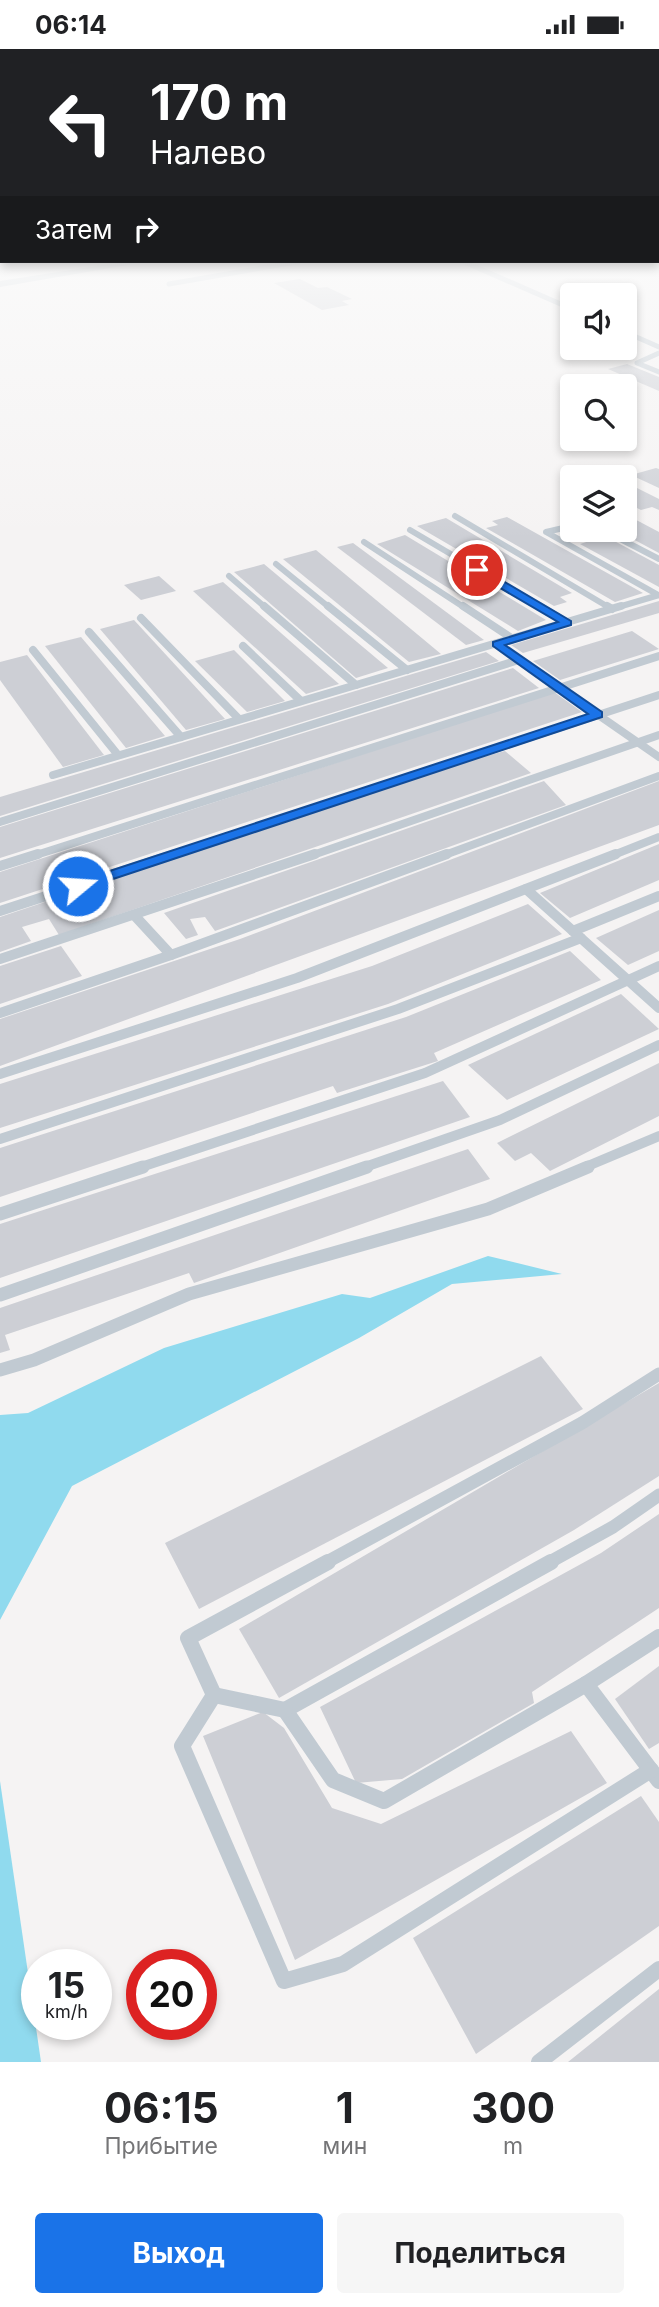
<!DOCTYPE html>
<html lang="ru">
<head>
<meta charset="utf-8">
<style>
  body { margin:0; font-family:Inter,sans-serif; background:#f6f6f6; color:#202124; height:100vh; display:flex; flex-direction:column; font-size:26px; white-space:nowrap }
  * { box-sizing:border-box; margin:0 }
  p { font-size:23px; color:#757577 }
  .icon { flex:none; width:38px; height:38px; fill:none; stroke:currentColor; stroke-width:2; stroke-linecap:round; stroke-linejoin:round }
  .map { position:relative; height:2013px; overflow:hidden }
  .details { display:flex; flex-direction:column; background:#fff; flex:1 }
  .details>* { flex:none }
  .banner { position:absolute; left:0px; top:0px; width:660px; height:214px; box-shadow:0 4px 10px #0003; background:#202124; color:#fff; overflow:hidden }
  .controls { position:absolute; left:560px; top:234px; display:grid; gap:14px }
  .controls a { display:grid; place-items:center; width:77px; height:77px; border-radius:7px; background:#fff; box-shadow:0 4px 10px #0003; font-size:35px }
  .speed { position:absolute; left:21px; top:1900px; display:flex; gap:14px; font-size:35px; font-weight:700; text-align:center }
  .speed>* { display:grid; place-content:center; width:91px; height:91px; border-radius:50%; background:#fff; box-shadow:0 4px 10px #0003; line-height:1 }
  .speed small { font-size:18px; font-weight:400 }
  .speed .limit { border:10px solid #d22; background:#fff; color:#111 }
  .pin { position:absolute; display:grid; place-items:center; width:60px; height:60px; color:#fff; margin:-30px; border:4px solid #fff; border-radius:50%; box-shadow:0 2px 7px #0007 }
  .me { position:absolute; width:77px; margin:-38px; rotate:72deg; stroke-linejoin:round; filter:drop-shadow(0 0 5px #0008) }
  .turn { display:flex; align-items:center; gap:24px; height:147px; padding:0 35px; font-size:32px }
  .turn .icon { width:91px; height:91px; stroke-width:2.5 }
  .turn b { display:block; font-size:49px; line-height:60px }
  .then { display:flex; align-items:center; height:66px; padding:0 35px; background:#0003; gap:14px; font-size:26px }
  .eta { display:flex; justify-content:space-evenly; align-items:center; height:119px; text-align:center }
  .eta b { font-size:42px; font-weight:700; line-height:49px }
  .primary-button { display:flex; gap:14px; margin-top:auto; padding:14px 35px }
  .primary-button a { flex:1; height:80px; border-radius:7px; background:#1a73e8; color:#fff; font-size:28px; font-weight:700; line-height:80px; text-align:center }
  .primary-button a+a { background:#f6f6f6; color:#202124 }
  .status { display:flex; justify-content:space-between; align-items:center; height:49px; padding:0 35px; background:#fff; direction:ltr }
  .status svg { height:19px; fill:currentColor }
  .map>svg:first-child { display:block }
  .water { fill:#90daee }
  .building { fill:#cdcfd5 }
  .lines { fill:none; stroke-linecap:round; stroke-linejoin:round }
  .service-far5 { stroke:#c1cad2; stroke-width:5 }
  .service-far4 { stroke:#c1cad2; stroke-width:6 }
  .service-far3 { stroke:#c1cad2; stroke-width:8 }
  .service-far2 { stroke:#c1cad2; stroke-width:10 }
  .service-far1 { stroke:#c1cad2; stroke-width:13 }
  .service { stroke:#c1cad2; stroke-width:16 }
  .minor { fill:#c1cad2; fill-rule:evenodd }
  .route { fill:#1a73e8; stroke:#114b97; stroke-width:2 }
</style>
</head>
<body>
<div class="status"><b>06:14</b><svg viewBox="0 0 49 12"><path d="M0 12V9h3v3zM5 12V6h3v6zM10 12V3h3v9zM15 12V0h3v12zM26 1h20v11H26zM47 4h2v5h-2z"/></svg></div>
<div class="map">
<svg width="659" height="2013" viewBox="0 0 659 2013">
  <rect width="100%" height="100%" fill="#f5f3f3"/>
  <!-- water -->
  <g class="water">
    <polygon points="488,1207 562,1225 452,1235 359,1289 72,1437 0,1571 0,1366 28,1364 164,1299 342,1245 370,1249"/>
    <polygon points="0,1732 41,2013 0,2013"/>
  </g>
  <!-- building -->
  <g class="building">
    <polygon points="300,230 318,239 327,238 352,250 342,252 349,256 322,261 274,234"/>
    <polygon points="627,315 659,328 659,342 608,320"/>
    <polygon points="656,419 659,420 659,439 631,426"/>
    <polygon points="625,433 659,450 659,461 652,458 641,461 625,453"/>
    <polygon points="625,465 659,483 659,504 616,481 625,481"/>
    <polygon points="507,468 643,544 615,553 486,479 498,476 492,472"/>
    <polygon points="446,469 572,544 560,548 567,553 554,557 417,477"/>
    <polygon points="405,486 546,571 518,582 377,495"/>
    <polygon points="605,487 659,516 659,538 580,495"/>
    <polygon points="353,494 484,591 466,596 337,498"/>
    <polygon points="316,501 441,605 409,613 283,510"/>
    <polygon points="264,515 388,619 356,629 234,523"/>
    <polygon points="159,527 176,542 141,551 124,536"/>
    <polygon points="223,533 339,635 306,645 193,542"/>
    <polygon points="659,552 659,564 523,604 511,596"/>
    <polygon points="134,571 225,670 186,681 100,580"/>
    <polygon points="632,582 659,600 560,631 533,612"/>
    <polygon points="81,588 165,687 126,699 45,597"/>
    <polygon points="234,601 285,652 247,663 195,612"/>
    <polygon points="486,603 499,612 0,767 0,748"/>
    <polygon points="27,606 104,706 63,718 0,631 0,613"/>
    <polygon points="513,619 539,639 0,809 0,778"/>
    <polygon points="554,643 582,663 0,854 0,823"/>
    <polygon points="505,702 531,724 59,886 49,870 22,878 31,892 0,903 0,868 467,712"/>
    <polygon points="544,732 566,756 215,882 205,868 190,870 198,886 186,890 164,864"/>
    <polygon points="659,732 659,776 0,1017 0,970 240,890"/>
    <polygon points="659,795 659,831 570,869 540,844"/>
    <polygon points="528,855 562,885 388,955 0,1079 0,1035 372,917"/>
    <polygon points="659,861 659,902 628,916 596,889"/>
    <polygon points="61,897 82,927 0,955 0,917"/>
    <polygon points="570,902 601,931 434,1004 438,1012 337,1044 333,1037 0,1148 0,1099 406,968"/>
    <polygon points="621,945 659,980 507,1051 468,1016"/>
    <polygon points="659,1014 659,1067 550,1122 531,1104 515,1112 497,1094"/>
    <polygon points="443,1032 470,1068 0,1229 0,1175"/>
    <polygon points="468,1100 490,1130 194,1234 189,1224 5,1286 10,1301 0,1304 0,1259"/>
    <polygon points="541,1307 583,1360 199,1560 165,1494"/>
    <polygon points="659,1334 659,1427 574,1481 279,1649 239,1580"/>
    <polygon points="659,1465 659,1559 532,1643 534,1654 402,1730 356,1734 320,1658 601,1504"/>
    <polygon points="659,1617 659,1694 649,1700 615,1650"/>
    <polygon points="263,1663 284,1679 332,1759 381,1775 571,1682 607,1734 295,1911 203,1687"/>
    <polygon points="641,1747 659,1773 659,1877 476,2005 413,1889"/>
    <polygon points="659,1940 659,2013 568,2013"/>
  </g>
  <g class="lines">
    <!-- service-far5 -->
    <g class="service-far5">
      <polyline points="462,212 572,260"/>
      <polyline points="169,235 302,212"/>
      <polyline points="625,283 659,298"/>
      <polyline points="659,304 637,314 659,323"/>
    </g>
    <!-- service-far4 -->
    <g class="service-far4">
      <polyline points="455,467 610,559"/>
      <polyline points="572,477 546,483 658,546"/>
      <polyline points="410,481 542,559"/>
      <polyline points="603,481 659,510"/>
      <polyline points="364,493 465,559"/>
      <polyline points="276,515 330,559"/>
      <polyline points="229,527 266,559"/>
      <polyline points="615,559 659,546"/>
    </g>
    <!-- service-far3 -->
    <g class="service-far3">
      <polyline points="264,557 356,636 621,557"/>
      <polyline points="328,557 407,621"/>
      <polyline points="463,557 513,590"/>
      <polyline points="539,557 567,574"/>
      <polyline points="607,557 612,560"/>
      <polyline points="141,569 239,670"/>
      <polyline points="89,583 181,688"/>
      <polyline points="496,595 659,708"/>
      <polyline points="243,597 301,652"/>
      <polyline points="33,601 118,706"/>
      <polyline points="53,726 356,636"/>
      <polyline points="0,773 519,611"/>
      <polyline points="33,807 659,607"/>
      <polyline points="169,807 659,646"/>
      <polyline points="310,807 659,686"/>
      <polyline points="442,807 659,727"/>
      <polyline points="611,807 659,788"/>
    </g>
    <!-- service-far2 -->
    <g class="service-far2">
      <polyline points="0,817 38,805"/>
      <polyline points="526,840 659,959"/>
      <polyline points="0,862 175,805"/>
      <polyline points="135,867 171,906"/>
      <polyline points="573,882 659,847"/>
      <polyline points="0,910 315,805"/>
      <polyline points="0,964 171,906 447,805"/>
      <polyline points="0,1025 297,929 616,805"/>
      <polyline points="0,1090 398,960 581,889"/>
      <polyline points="138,1119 425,1024 659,917"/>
      <polyline points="362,1119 500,1071 659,996"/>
      <polyline points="583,1119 659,1087"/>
    </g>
    <!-- service-far1 -->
    <g class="service-far1">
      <polyline points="0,1165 143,1118"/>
      <polyline points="0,1246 367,1118"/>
      <polyline points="0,1321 34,1311 189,1245 488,1160 588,1118"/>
      <polyline points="325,1514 582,1374 659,1325"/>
      <polyline points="548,1514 613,1478 659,1446"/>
    </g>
    <!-- service -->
    <g class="service">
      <polyline points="551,1513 285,1661 333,1731 384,1752 586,1635"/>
      <polyline points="659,1588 586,1635 659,1732"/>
      <polyline points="214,1646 188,1589 328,1513"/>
      <polyline points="285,1661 214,1646 182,1697 284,1932 343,1915 651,1721"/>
      <polyline points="539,2013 659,1920"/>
    </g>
    <!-- minor -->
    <polygon class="minor" points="129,212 151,212 0,238 0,232"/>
  </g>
  <!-- sky -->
  <linearGradient id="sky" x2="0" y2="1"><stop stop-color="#85c3ea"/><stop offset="0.42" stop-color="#fafafa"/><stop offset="1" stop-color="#fafafa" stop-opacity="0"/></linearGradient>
  <rect width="659" height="489" fill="url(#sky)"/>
  <!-- route -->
  <polygon class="route" points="473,519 481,519 571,572 571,576 505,596 602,663 602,668 83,840 73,840 73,834 588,665 493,597 493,593 558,573 473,523"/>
</svg>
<div class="controls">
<a><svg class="icon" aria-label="sound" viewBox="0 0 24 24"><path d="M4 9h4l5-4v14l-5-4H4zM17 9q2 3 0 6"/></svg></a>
<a><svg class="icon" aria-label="search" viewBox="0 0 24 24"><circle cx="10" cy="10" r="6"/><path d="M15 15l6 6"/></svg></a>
<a><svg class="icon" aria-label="layers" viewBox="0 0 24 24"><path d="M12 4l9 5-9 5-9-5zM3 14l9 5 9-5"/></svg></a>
</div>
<div class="speed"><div>15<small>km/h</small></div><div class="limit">20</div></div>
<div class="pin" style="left:477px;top:521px;background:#d93025"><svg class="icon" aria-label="arrive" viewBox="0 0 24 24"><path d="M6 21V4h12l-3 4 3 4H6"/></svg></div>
<svg class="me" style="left:78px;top:837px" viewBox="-20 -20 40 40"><circle r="17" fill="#1a73e8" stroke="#fff" stroke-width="3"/><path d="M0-11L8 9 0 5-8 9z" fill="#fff"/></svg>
<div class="banner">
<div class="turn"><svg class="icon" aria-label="left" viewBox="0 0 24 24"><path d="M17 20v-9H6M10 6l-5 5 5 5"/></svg><div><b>170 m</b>Налево</div></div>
<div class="then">Затем<svg class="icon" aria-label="right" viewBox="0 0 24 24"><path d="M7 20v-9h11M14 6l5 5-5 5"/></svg></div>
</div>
</div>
<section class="details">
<div class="eta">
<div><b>06:15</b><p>Прибытие</p></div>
<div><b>1</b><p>мин</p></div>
<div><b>300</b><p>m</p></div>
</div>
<div class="primary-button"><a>Выход</a><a>Поделиться</a></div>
</section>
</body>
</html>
